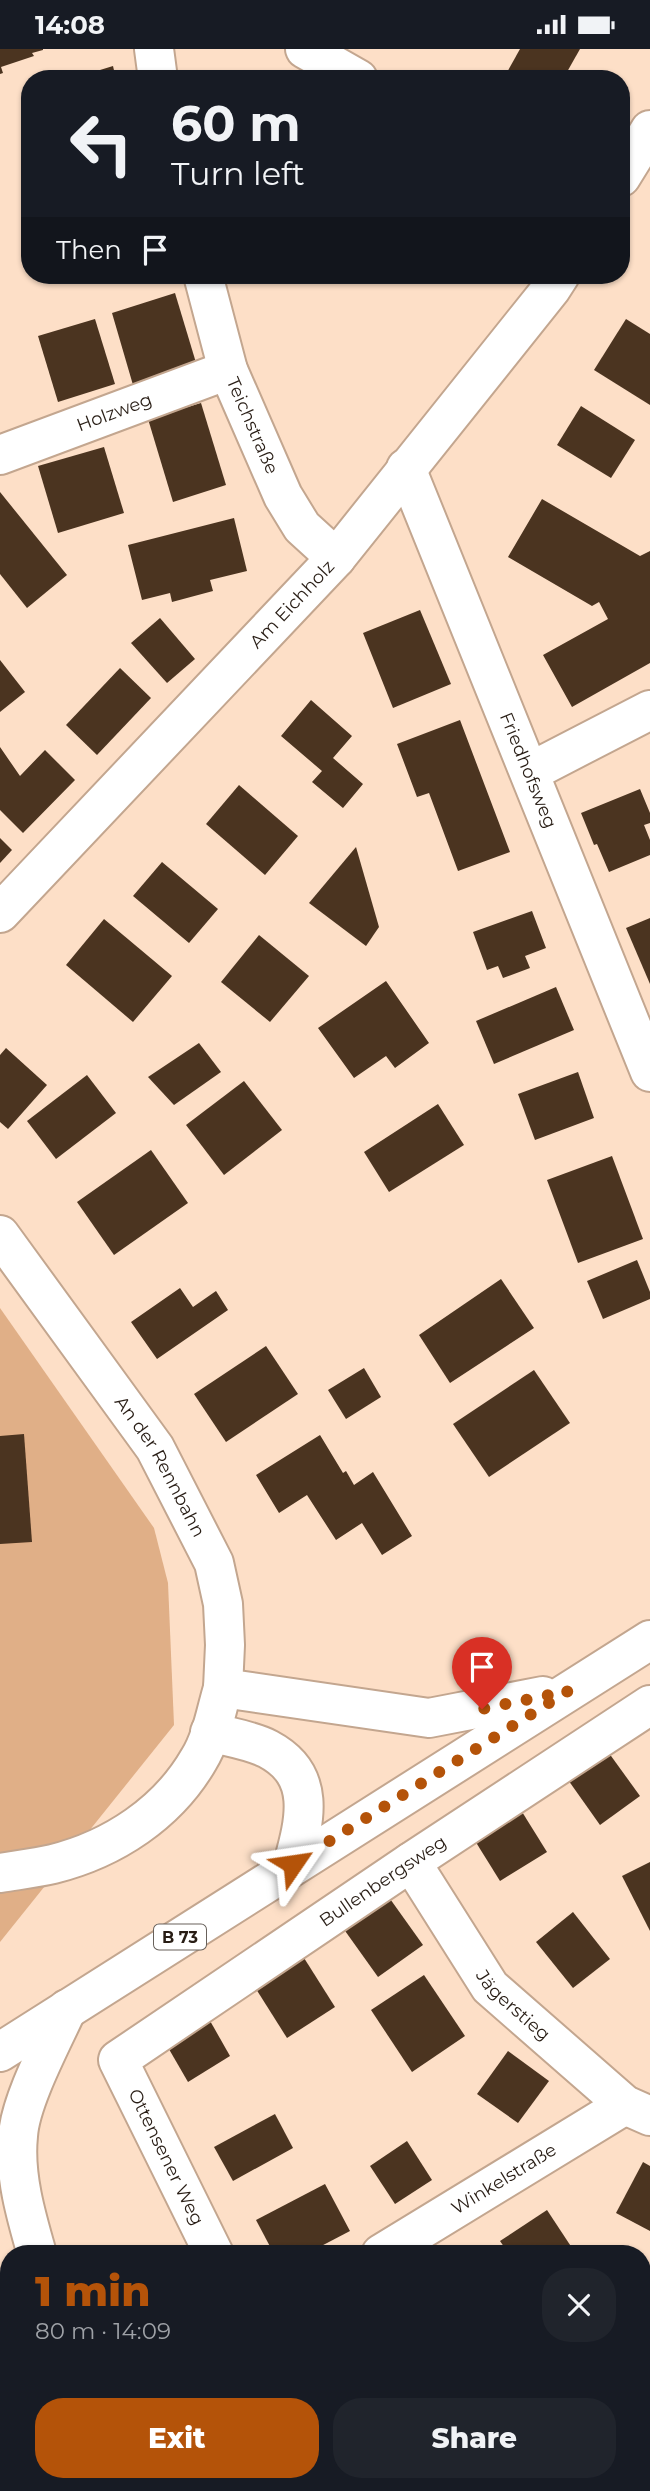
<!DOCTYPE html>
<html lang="en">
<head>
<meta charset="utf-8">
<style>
  body { margin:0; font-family:Montserrat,sans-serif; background:#20242c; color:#f1f3f6; height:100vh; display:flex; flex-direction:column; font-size:26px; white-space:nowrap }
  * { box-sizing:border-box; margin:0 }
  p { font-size:23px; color:#9ea1a6 }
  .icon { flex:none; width:38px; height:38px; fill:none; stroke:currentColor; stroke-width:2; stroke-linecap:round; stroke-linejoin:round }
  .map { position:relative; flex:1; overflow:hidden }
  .details { position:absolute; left:0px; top:2196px; width:651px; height:247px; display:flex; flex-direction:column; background:#171b24; border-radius:28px 28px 0 0; box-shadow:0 2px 5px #0004 }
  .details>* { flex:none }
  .hud { position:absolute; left:21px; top:21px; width:609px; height:214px; border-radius:28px; box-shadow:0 2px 5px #0004; background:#171b24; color:#f1f3f6; overflow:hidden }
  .pin { position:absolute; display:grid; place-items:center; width:60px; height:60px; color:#fff; margin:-72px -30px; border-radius:50% 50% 50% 0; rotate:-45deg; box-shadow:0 0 7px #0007 }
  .pin .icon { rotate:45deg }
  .me { position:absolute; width:77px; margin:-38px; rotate:58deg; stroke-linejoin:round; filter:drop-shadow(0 0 5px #0008) }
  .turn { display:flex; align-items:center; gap:24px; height:147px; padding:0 35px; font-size:32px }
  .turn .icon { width:91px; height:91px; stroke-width:2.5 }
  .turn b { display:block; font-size:49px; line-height:60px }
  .then { display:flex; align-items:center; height:66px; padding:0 35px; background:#0003; gap:14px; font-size:26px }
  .round { display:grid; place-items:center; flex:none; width:74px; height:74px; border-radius:28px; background:#20242c }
  .head { display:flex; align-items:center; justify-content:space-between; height:119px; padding:0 35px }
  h1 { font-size:42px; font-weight:800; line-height:52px; color:#b45309 }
  .primary-button { display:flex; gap:14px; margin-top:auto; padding:14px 35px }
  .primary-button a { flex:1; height:80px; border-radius:28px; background:#b45309; color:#fff; font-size:28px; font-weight:800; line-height:80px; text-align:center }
  .primary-button a+a { background:#20242c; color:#f1f3f6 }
  .status { display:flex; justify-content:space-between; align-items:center; height:49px; padding:0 35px; background:#171b24; direction:ltr }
  .status svg { height:19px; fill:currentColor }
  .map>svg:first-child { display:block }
  .green { fill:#e0af87 }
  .building { fill:#4b3420 }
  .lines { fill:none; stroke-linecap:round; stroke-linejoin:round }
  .minor-casing { stroke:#c3a68f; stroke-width:42 }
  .major-casing { stroke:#c3a68f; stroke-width:42 }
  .minor { stroke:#fff; stroke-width:38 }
  .major { stroke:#fff; stroke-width:38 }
  .route { stroke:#b45309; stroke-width:12; stroke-dasharray:0 21.6 }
  .labels { text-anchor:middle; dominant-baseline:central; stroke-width:7; stroke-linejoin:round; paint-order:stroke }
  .shield { fill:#fff; stroke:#68615b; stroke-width:2 }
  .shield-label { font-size:16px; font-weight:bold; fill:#281d15 }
  .street-label { font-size:18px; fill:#281d15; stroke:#fff }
</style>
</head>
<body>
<div class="status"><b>14:08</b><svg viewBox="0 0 49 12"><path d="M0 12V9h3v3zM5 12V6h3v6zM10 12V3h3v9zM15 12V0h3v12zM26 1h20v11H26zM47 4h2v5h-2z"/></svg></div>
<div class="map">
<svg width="650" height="2442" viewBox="0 0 650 2442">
  <rect width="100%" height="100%" fill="#fddfc7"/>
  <!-- green -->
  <g class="green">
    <polygon points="0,1259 154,1479 168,1534 174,1676 0,1893"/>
    <polygon points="0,2268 9,2281 9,2434 75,2434 73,2442 0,2442"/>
  </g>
  <!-- building -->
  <g class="building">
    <polygon points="0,0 43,0 43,1 32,4 34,7 1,18 3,24 0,25"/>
    <polygon points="520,0 580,0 563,30 510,30 505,27"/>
    <polygon points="113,17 116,30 74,30 74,29"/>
    <polygon points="175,244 197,317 133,336 112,264"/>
    <polygon points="95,270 115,335 58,353 38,287"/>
    <polygon points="626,270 650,285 650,356 594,321"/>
    <polygon points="201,354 226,436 173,453 148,370"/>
    <polygon points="581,357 635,391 611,429 557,396"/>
    <polygon points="104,398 124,464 58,484 38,417"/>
    <polygon points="0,443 67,526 27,559 0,525"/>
    <polygon points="542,450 640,507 650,502 650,614 572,658 543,606 608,570 599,553 592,557 508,508"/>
    <polygon points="234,469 247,522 210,531 213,542 172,553 170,544 142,551 128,496"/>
    <polygon points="420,561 451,635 393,659 363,584"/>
    <polygon points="160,569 195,610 167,634 131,594"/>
    <polygon points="0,611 25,643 0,663"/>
    <polygon points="120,619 151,649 97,706 66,676"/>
    <polygon points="311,651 352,687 333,709 363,735 343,759 312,733 322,722 281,687"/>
    <polygon points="460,671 510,803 458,822 429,744 417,748 397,695"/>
    <polygon points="0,698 20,727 45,701 75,731 23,784 0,761"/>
    <polygon points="239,736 298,787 265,826 206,775"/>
    <polygon points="640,740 650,764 650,774 644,776 650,791 650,806 609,823 597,795 594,796 581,764"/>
    <polygon points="0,789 12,801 0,814"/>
    <polygon points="356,798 379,878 366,897 309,854"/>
    <polygon points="162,813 218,860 189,894 133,847"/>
    <polygon points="532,862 546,899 525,907 530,919 503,929 498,917 487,921 473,883"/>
    <polygon points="650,869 650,935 626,879"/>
    <polygon points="104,870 172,927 133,973 66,916"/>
    <polygon points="259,886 309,927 270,973 221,933"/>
    <polygon points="386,932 429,994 395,1019 386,1007 354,1029 318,979"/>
    <polygon points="556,938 574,981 494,1015 476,972"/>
    <polygon points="199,994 221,1023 174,1056 148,1028"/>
    <polygon points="6,999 47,1036 8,1080 0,1073 0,1006"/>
    <polygon points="578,1023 594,1069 535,1091 518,1045"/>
    <polygon points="87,1026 116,1064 56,1110 27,1072"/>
    <polygon points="244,1032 282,1081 224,1126 186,1076"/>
    <polygon points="438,1055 464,1096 389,1143 364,1103"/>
    <polygon points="151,1101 188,1154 114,1206 77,1153"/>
    <polygon points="612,1107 643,1190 578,1214 547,1131"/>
    <polygon points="637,1211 650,1243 650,1250 603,1270 587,1232"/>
    <polygon points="501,1230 534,1279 450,1334 419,1286"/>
    <polygon points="180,1239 193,1258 216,1242 228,1261 157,1310 131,1273"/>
    <polygon points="266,1297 298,1345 226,1393 194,1345"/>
    <polygon points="364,1319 381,1348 346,1370 328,1341"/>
    <polygon points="534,1321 570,1374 489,1428 453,1375"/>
    <polygon points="24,1385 32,1493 0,1495 0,1387"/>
    <polygon points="320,1386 343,1424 346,1422 354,1436 373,1423 412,1487 382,1506 362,1474 336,1491 307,1446 279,1464 256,1426"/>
    <polygon points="606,1700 640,1747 600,1776 566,1728"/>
    <polygon points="519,1758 547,1803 500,1832 472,1787"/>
    <polygon points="650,1813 650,1882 622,1827"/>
    <polygon points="388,1847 423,1896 378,1928 343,1879"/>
    <polygon points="573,1863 610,1910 573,1939 536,1893"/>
    <polygon points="299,1901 335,1958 287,1989 251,1932"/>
    <polygon points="424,1926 465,1987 412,2023 371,1961"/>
    <polygon points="209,1970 230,2007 188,2033 166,1995"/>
    <polygon points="508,2002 549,2032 518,2074 477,2045"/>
    <polygon points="275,2065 293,2099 233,2132 214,2098"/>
    <polygon points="407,2092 432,2131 395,2155 370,2117"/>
    <polygon points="643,2113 650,2117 650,2182 616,2164"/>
    <polygon points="325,2135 350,2182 306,2205 274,2205 256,2171"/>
    <polygon points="547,2161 576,2205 509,2205 500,2192"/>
    <polygon points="455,2434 464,2434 468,2442 439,2442"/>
  </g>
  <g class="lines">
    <!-- minor casing -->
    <g class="minor-casing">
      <g id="minor">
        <polyline points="154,0 158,30"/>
        <polyline points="305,0 358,30"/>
        <polyline points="621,128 650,81"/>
        <path id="s1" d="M203 226 228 321 283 447 302 478 336 509"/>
        <path id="s2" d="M0 406 228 321"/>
        <path id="s3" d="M406 419 650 1023"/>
        <polyline points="530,723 650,661"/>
        <path id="s4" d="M0 864 336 509 551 240 560 226"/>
        <path id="s5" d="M0 1186 155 1399 214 1514 223 1555 225 1596 223 1639"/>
        <path id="s6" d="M411 1813 490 1938 625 2056 650 2067"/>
        <path id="s7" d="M214 2205 118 2011 411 1813 650 1656"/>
        <path id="s8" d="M381 2205 625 2056"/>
        <polyline points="341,2434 345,2442"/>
      </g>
    </g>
    <!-- major casing -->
    <g class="major-casing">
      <g id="major">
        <path d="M210 1683C228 1688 251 1691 268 1700 317 1726 305 1771 293 1815"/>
        <path d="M0 1824C18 1821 36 1819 53 1815 113 1800 168 1764 199 1710 212 1689 216 1662 223 1639L429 1669 543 1647"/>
        <polyline points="0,2003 650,1591"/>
        <path d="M37 2205C26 2167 14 2126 18 2087 20 2052 52 1993 67 1960"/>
        <polyline points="142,2434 142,2442"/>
      </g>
    </g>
    <!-- minor -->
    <use href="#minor" class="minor"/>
    <!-- major -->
    <use href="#major" class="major"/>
  </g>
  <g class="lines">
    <!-- route -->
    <polyline class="route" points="293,1815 568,1642 482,1660"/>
  </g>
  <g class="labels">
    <!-- shield labels -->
    <rect class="shield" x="154" y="1875.5" width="52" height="25" rx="5"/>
    <g class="shield-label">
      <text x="180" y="1888">B 73</text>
    </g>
    <!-- street labels -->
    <g class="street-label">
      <text stroke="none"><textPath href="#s2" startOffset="122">Holzweg</textPath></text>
      <text stroke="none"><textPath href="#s1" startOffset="159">Teichstraße</textPath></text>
      <text stroke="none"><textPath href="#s4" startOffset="425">Am Eichholz</textPath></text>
      <text stroke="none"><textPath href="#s3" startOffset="326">Friedhofsweg</textPath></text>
      <text stroke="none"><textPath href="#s5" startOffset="282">An der Rennbahn</textPath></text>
      <text stroke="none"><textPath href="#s7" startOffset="536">Bullenbergsweg</textPath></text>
      <text stroke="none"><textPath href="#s6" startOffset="177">Jägerstieg</textPath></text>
      <text transform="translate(166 2108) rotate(64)">Ottensener Weg</text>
      <text stroke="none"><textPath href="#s8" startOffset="144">Winkelstraße</textPath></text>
    </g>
  </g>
</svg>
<div class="pin" style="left:482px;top:1660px;background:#d93025"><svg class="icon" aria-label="arrive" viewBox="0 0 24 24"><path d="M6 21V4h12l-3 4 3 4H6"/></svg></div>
<svg class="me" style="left:293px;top:1815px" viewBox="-20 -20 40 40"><path d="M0-17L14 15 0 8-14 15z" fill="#b45309" stroke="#fff" stroke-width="4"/></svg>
<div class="hud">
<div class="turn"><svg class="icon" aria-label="left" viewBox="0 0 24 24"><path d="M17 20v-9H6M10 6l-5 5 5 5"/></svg><div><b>60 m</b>Turn left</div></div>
<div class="then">Then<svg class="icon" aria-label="arrive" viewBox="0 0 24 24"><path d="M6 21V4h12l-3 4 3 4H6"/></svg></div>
</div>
<section class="details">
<div class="head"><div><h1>1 min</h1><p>80 m · 14:09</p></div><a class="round"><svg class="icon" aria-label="close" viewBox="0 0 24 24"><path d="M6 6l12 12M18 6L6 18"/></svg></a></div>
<div class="primary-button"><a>Exit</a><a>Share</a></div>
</section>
</div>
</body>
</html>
